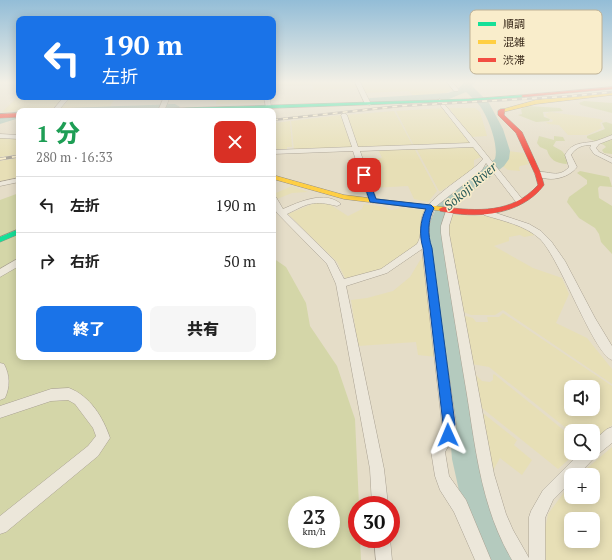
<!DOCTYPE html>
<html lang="ja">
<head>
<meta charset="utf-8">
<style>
  body { margin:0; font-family:"PT Serif","Noto Sans JP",serif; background:#f6f6f6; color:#222; height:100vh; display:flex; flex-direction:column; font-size:15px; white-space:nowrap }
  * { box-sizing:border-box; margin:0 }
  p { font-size:13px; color:#767676 }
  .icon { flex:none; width:22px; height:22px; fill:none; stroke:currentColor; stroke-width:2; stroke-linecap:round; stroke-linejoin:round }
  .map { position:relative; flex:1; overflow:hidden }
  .details { position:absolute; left:16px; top:108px; width:260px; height:252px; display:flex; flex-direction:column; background:#fff; border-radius:8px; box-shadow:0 2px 10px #0003 }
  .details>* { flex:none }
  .guide { position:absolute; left:16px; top:16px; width:260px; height:84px; border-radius:8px; box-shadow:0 2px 10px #0003; background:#1a73e8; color:#fff; overflow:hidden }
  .tools { position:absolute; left:564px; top:380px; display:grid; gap:8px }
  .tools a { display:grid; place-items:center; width:36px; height:36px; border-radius:8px; background:#fff; box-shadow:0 2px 10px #0003; font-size:20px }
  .speed { position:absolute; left:288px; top:496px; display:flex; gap:8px; font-size:20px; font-weight:700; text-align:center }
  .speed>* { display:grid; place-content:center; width:52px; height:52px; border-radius:50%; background:#fff; box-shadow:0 2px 10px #0003; line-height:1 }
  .speed small { font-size:10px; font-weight:400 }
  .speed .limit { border:6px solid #d22; background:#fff; color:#111 }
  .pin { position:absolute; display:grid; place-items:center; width:34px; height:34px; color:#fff; margin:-17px; border-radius:8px; box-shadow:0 2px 6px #0006 }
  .me { position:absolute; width:44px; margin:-22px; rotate:359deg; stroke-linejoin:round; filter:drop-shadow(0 0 3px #0008) }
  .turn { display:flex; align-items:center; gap:14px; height:84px; padding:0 20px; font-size:18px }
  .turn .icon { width:52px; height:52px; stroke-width:2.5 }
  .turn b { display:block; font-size:28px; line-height:34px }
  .round { display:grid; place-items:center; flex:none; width:42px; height:42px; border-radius:8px; background:#f6f6f6 }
  .headline { display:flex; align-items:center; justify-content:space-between; height:68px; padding:0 20px }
  h1 { font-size:24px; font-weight:800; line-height:30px; color:#1e9e55 }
  .primary-button { display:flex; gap:8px; margin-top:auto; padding:8px 20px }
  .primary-button a { flex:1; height:46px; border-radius:8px; background:#1a73e8; color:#fff; font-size:16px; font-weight:800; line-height:46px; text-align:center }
  .primary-button a+a { background:#f6f6f6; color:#222 }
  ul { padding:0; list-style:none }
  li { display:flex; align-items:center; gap:12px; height:56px; padding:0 20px; border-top:1px solid #e0e0e0 }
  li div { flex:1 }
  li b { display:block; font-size:15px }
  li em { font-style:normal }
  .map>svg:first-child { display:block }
  .farmland { fill:#e7dfb6; fill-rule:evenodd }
  .green { fill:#d4d6a8; fill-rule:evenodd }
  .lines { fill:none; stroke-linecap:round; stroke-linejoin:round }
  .river { fill:#b4cabe; fill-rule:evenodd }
  .street-casing { stroke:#a9a192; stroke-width:1 }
  .fast-casing { stroke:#999182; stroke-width:1 }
  .slow-casing { stroke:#999182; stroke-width:1 }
  .jam-casing { stroke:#999182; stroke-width:1 }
  .street { fill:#ece7da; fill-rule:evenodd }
  .fast { fill:#16e098; fill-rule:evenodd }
  .slow { fill:#ffcf43; fill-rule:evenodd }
  .jam { fill:#f24e42; fill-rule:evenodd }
  .rail-far1-casing { stroke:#aba69b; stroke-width:2.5 }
  .rail-casing { stroke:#aba69b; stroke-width:3 }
  .rail-far1 { stroke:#f9edcb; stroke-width:1.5; stroke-dasharray:5; stroke-linecap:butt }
  .rail { stroke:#f9edcb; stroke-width:2; stroke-dasharray:6; stroke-linecap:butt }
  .route { fill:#1a73e8; stroke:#114b97 }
  .labels { text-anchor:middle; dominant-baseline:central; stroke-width:3; stroke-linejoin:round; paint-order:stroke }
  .water-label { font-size:13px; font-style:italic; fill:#275958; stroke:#f9edcb }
  .key { fill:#f9edcb; stroke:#bfb296; stroke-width:1 }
  .key-label { font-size:11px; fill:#38291a }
</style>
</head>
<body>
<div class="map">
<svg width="612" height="560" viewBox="0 0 612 560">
  <rect width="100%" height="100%" fill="#e5ddc8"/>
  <!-- farmland -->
  <g class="farmland">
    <polygon points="273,82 354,82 357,88 314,90 312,85 273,86"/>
    <polygon points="359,82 446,82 453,89 446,93 425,96 413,96 409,91 365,93"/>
    <polygon points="19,96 19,97 65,97 55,109 2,112"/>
    <polygon points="69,97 115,97 110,107 59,109"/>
    <polygon points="217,97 264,97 265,103 216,104"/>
    <polygon points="442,108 443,108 471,144 414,146 396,111"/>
    <polygon points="449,108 475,108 480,112 486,132 481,132 486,132 487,136 471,137"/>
    <polygon points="394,111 413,146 359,148 357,146 346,115"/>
    <polygon points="550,112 600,119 603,121 600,123 602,128 587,135 568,135 559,125 548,124 546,122 552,122 553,120 548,118 545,114"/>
    <polygon points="341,115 352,148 294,150 291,121"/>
    <polygon points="290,121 292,147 287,147 287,150 279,150 277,149 276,146 275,123"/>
    <polygon points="0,138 19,138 19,154 0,157"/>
    <polygon points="473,146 481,157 474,160 474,169 441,191 439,191 416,148"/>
    <polygon points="414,148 437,191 428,202 414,199 408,186 371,188 361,159 382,158 378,149"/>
    <polygon points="508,151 524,153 529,164 520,166 519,168 520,171 508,170 501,165 506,162"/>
    <polygon points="19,158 19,178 0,182 0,161"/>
    <polygon points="292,186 308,192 292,193 277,199 276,193"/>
    <polygon points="317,202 326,202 348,216 362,209 364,204 385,207 391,210 402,208 423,210 425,211 420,243 381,269 348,279 345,278 337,262 288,214"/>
    <polygon points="453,215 488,216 521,227 535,235 524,237 520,235 509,237 509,241 494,246 533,268 562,278 569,294 556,323 587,338 612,369 612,384 503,310 495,315 471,315 461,311 449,243 448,225"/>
    <polygon points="422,257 425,257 437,357 418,355 416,342 358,346 351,300 367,298 393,291 410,277"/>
    <path d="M503 313 612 386V425L593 441V431H571V432L489 367 471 364 462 315 473 318 476 322H488L487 317H499ZM571 387H593V409H571Z"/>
    <polygon points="473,374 476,375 482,381 490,382 493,380 493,375 494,374 571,436 571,453 576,453 558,469 482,408"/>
    <polygon points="484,414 517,440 514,445 532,460 522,475 500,458 491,474 481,415"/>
    <path d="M612 447V560H546L545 529 548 514 571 483V497H593V475H579ZM571 519H593V541H571Z"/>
  </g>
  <!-- green -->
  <g class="green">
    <polygon points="584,101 612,103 612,113 581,105 579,103"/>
    <polygon points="527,106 560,108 563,111 543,112 544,117 550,119 549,121 536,122 518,115 522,114 521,109"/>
    <polygon points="606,122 612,124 612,154 604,153 602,150 606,147 604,145 587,138 587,136 605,129 602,123"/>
    <path d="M539 136 554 140V136L563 137 565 141H556L553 146 562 151 570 161 566 164C556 163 550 160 547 150L540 147 537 143Z"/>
    <polygon points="580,171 609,177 612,187 600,186 598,188 599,198 612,206 612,254 601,242 599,234 595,228 579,218 567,202 569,197 587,184 587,180 577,173"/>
    <path d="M19 193V357H273V258L286 267 306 303 310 326 337 366 355 419 359 505H357V539H360L361 560H0V200ZM297 505H331V539H297Z"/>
  </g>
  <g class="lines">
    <!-- river -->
    <g class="river">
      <path d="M465 82H476L472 86 489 103 503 129 510 151 509 159 504 166 450 209 444 227 474 408 480 459 493 509 517 560H485L464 513 452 459 448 408 428 227 438 204 495 159C499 145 488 117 480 106 476 101 471 97 466 92L449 99 370 104 365 101 370 98 448 93 457 90Z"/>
      <polygon points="175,104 180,107 179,109 155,111 63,111 68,108"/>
      <path d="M19 111V118L0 124V117C7 116 14 111 20 111Z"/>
    </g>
    <!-- street casing -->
    <g class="street-casing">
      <g id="street">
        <polygon points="355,82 360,82 371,104 370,105 365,104"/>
        <polygon points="447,82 452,82 459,90 458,91 454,91"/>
        <polygon points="64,97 70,97 58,111 52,111"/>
        <polygon points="164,97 170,97 164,111 158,111"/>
        <polygon points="264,97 270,97 271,108 266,107"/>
        <path d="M440 99 478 144 523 200 522 202H516L486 163 482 170 435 207 429 225V239L456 424 455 435 445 452 449 476 466 500 491 560H475L454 512 440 490 435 476 431 451 441 433 442 424 422 249 387 273 346 286 384 469 388 505H372L370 469 336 284 327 264 277 213 273 206V197H276L283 209C299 202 325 190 341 204L337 206C313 200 309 203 287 214L334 260 344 279 381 269 417 244C423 235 419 224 423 214 429 198 462 178 476 166L483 159 473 147 360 151 377 201 373 203 369 201 353 151 273 154V150L352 147 341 115 344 113 347 115 358 147 470 143 437 101Z"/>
        <polygon points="0,134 19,135 19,139 0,138"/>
        <path d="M612 135V139L599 144 596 148 599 152 612 158V163L594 154 590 148 591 145C583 145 576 147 571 155L577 167C568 179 547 183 534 174 544 167 557 181 569 167L565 155C573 141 583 144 596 141 602 139 607 137 612 135Z"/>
        <polygon points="19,178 19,182 0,186 0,182"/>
        <path d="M447 208H453L454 210 449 226V233L494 474 506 514 513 530 529 558V517L531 511 543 490 580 453H593V441L607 429 612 427V443L596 456 578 475H571V482L553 500 545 518V560H512C482 509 476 452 467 395 458 341 449 287 441 233V226Z"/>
        <path d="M484 211H490L529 224 541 231 551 241 565 261 595 318 612 346V360C593 353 561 260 540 239 525 225 503 221 484 215L483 213Z"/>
        <polygon points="19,258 19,266 0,277 0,269"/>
        <path d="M0 363 4 364C10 375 10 387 5 398L0 400Z"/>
        <path d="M69 388C90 396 103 417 110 438L98 456 6 532 0 534V516L88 446 96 436 93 428 75 404 68 400 51 401 0 418V406L51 389Z"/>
        <polygon points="374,539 390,539 392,560 376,560"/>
      </g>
    </g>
    <!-- fast casing -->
    <g class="fast-casing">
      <g id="fast">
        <polygon points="523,95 525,96 525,97 468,101 195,111 147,111 150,109 468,99"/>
        <polygon points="19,229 19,234 0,242 0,237"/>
      </g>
    </g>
    <!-- slow casing -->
    <g class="slow-casing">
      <g id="slow">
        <polygon points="612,93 612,95 536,104 503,112 500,110 536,100"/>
        <polygon points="273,175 344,195 443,207 447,209 443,211 344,199 273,179"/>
      </g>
    </g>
    <!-- jam casing -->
    <g class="jam-casing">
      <g id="jam">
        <polygon points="612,87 612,89 523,97 521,96 523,95"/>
        <path d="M501 109H505L504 115 522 132 541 174 544 185C521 216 475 219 440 211L439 209 443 207C477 211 512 214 538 185L535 174 516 133 498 115V111Z"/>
        <polygon points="19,113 19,117 0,118 0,114"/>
      </g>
    </g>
    <!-- street -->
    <use href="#street" class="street"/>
    <!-- fast -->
    <use href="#fast" class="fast"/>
    <!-- slow -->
    <use href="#slow" class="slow"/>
    <!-- jam -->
    <use href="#jam" class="jam"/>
    <!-- rail-far1 casing -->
    <g class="rail-far1-casing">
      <polyline id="rail-far1" points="273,120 400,106 573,96 612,92"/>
    </g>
    <!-- rail casing -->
    <g class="rail-casing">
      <polyline id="rail" points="0,159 19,156"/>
    </g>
    <!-- rail-far1 -->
    <use href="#rail-far1" class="rail-far1"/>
    <!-- rail -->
    <use href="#rail" class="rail"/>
  </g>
  <!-- sky -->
  <linearGradient id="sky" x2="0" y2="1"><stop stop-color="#93bdd7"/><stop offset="0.51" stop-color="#f3f0e6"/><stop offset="1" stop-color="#f3f0e6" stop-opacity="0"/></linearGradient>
  <rect width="612" height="161" fill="url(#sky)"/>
  <!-- route -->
  <path class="route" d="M364 173 367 175 376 199 431 205 434 208C428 220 427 234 432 248L455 424 452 439 448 441 444 439 442 435 443 424 423 248C419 235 420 221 426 209L370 202 361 175Z"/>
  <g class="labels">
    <!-- water labels -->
    <g class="water-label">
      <text transform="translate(470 186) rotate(-41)">Sokoji River</text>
    </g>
  </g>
  <!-- legend -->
  <rect x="470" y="10" width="132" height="64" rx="6" class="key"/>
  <rect x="478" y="22" width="18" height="4" fill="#16e098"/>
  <rect x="478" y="40" width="18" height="4" fill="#ffcf43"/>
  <rect x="478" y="58" width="18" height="4" fill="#f24e42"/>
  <g class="key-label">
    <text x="503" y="28">順調</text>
    <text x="503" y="46">混雑</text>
    <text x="503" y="64">渋滞</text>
  </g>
</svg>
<div class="tools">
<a><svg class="icon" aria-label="sound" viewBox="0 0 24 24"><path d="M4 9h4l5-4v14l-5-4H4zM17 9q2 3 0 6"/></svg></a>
<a><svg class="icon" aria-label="search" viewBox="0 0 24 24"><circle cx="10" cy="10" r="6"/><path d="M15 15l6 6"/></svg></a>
<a>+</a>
<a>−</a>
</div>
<div class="speed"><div>23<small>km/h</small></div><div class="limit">30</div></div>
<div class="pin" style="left:364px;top:175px;background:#d93025"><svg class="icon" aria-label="arrive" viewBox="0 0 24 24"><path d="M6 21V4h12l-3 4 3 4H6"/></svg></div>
<svg class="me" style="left:448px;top:435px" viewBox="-20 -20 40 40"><path d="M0-17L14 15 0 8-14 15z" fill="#1a73e8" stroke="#fff" stroke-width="4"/></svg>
<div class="guide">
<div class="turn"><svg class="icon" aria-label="left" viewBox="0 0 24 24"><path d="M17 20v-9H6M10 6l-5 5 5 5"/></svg><div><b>190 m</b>左折</div></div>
</div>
<section class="details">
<div class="headline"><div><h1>1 分</h1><p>280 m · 16:33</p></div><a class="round" style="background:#d93025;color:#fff"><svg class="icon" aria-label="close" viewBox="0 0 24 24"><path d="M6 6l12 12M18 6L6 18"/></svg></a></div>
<ul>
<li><svg class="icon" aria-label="left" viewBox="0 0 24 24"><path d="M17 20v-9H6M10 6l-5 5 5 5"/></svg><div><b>左折</b></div><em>190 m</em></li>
<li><svg class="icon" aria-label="right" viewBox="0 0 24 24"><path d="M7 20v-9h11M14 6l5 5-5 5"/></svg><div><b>右折</b></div><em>50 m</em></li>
</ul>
<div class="primary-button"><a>終了</a><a>共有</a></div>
</section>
</div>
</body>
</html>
